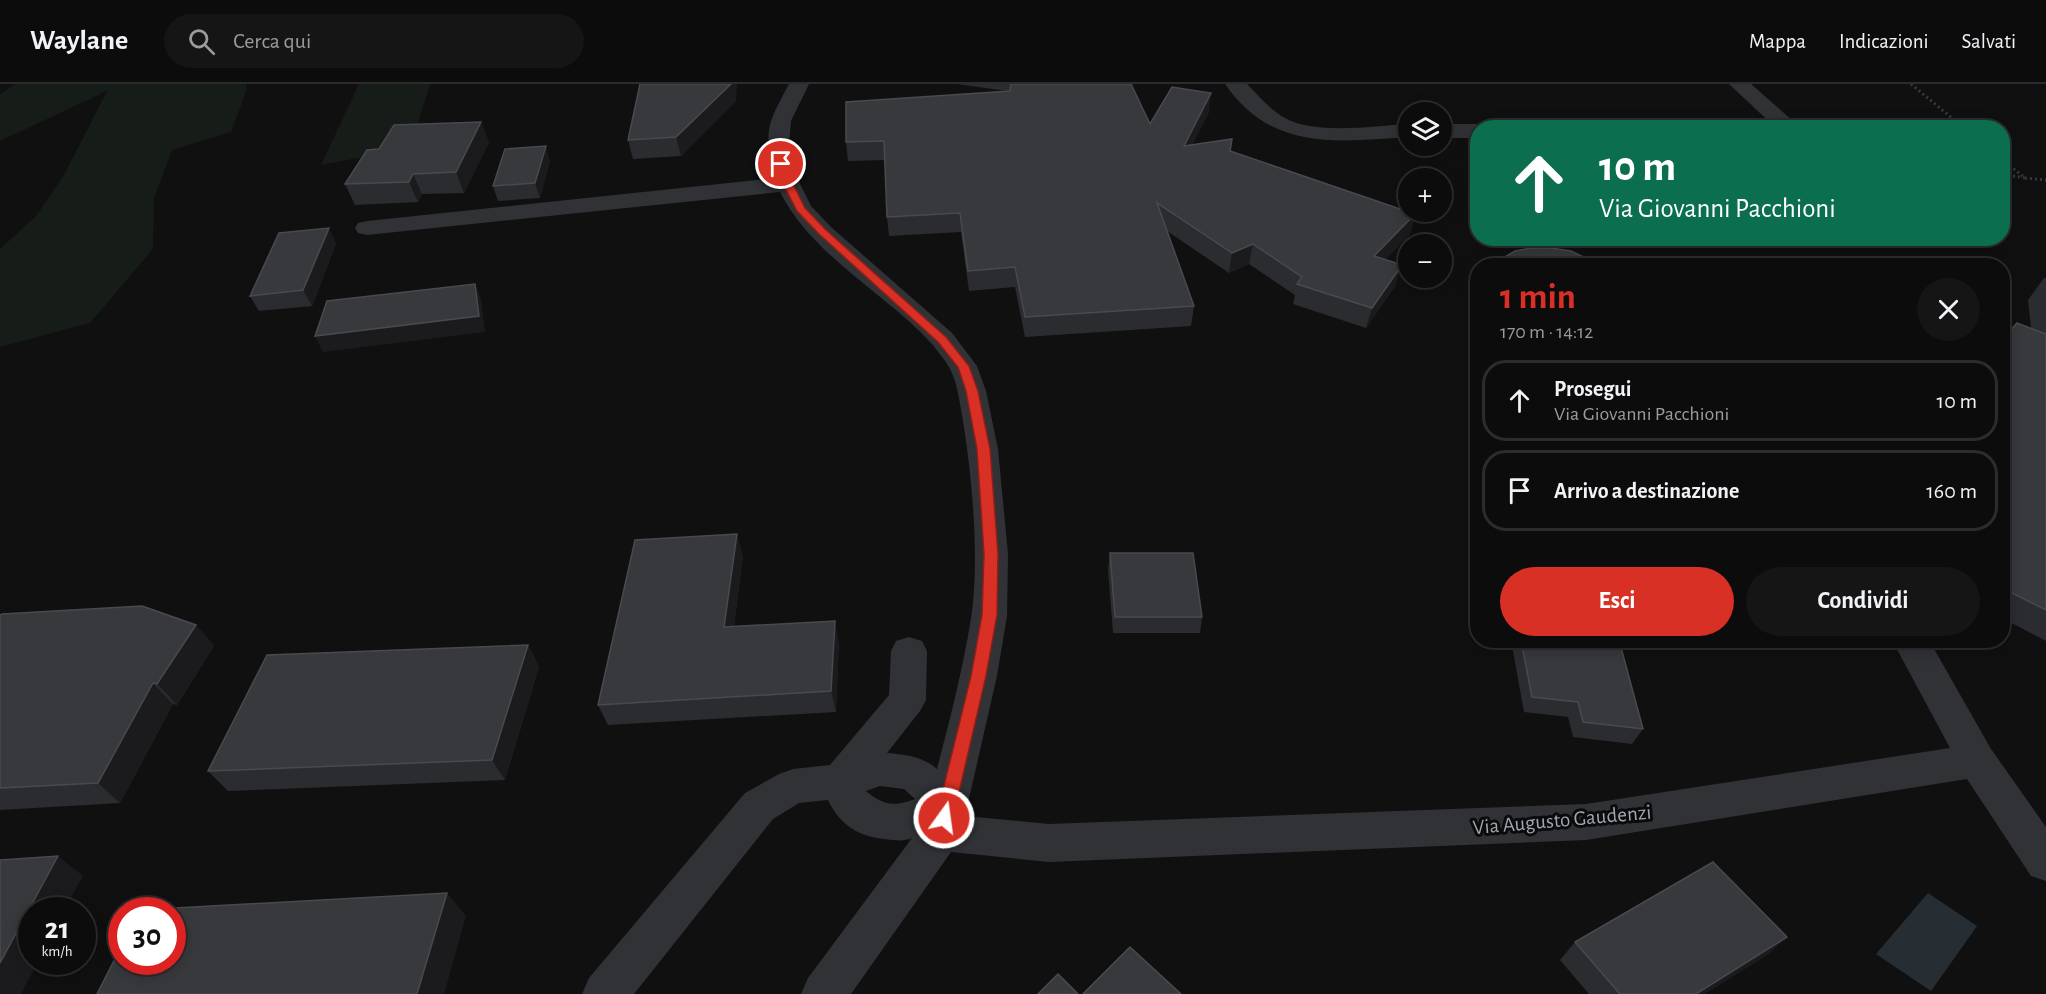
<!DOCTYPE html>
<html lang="it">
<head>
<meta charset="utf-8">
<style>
  body { margin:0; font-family:"Alegreya Sans",sans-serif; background:#151516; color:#f1f3f6; height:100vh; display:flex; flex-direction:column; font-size:22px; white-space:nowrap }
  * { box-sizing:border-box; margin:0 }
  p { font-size:20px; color:#9a9b9d }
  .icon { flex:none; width:33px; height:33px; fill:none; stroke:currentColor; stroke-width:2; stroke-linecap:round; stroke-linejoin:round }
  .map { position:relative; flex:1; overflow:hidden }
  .sheet { position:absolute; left:1470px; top:174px; width:540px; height:390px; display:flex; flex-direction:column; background:#0c0c0d; border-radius:24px; box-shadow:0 3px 15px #0003,0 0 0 2px #2c2c2e }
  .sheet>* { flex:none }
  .top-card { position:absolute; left:1470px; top:36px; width:540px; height:126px; border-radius:24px; box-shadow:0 3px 15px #0003,0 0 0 2px #2c2c2e; background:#0b6e4f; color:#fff; overflow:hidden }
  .controls { position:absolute; left:1398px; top:18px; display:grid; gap:12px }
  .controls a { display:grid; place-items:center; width:54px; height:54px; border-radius:50%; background:#0c0c0d; box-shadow:0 3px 15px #0003,0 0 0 2px #2c2c2e; font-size:30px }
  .speed { position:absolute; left:18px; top:813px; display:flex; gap:12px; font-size:30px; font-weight:700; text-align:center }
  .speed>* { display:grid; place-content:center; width:78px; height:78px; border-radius:50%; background:#0c0c0d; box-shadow:0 3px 15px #0003,0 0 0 2px #2c2c2e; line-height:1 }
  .speed small { font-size:15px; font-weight:400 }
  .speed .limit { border:9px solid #d22; background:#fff; color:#111 }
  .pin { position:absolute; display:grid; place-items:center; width:51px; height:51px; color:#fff; margin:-26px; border:3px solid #fff; border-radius:50%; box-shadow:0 2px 6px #0007 }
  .me { position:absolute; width:66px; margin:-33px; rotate:14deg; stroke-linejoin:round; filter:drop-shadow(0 0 4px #0008) }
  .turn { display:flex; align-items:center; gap:21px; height:126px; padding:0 30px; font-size:27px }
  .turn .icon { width:78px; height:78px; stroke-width:2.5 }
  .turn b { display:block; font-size:42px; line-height:51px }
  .round { display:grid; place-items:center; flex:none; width:63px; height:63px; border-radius:32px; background:#151516 }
  .summary { display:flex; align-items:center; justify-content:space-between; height:102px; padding:0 30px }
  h1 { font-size:36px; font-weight:700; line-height:45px; color:#d93025 }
  .primary-button { display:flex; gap:12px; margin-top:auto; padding:12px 30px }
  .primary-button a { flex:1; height:69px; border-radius:36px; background:#d93025; color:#fff; font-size:24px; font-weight:700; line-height:69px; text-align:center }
  .primary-button a+a { background:#151516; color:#f1f3f6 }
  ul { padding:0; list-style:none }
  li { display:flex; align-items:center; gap:18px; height:81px; margin:0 12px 9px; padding:0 18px; border:3px solid #2c2c2e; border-radius:24px }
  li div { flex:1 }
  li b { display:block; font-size:22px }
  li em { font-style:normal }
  header { display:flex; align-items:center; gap:36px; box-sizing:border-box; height:84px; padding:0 30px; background:#0c0c0d; border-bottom:2px solid #2c2c2e }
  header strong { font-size:28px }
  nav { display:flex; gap:33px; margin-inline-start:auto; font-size:21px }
  .search { width:420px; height:54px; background:#151516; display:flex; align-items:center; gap:15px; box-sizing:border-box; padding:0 21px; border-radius:33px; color:#9a9b9d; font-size:22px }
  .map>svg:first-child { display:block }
  .green { fill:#161c17 }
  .water { fill:#262e34 }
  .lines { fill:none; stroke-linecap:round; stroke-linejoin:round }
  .path { stroke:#37393d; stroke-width:3; stroke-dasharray:2 3; stroke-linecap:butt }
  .minor { fill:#313236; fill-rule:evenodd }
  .wall { fill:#2b2c2f }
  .shaded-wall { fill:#1b1b1d }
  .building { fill:#37393d; stroke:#484a4f; stroke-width:1.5 }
  .route { fill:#d93025; stroke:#8d1f18; stroke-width:1.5 }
  .labels { text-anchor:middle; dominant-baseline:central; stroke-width:6; stroke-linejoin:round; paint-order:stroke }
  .near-street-label { font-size:21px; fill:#a0a6b2; stroke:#0b0b0c }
</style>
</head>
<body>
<header>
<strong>Waylane</strong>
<div class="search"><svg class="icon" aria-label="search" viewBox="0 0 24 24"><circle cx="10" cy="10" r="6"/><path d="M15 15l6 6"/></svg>Cerca qui</div>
<nav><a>Mappa</a><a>Indicazioni</a><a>Salvati</a></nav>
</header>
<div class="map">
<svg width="2046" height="910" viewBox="0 0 2046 910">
  <rect width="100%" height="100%" fill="#101011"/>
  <!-- green -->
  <g class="green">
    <polygon points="16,0 246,0 247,5 231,48 172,66 154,114 153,165 90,239 0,263 0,165 37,131 64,91 107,7 0,57 0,10"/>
    <polygon points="359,0 430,0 410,64 321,81"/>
  </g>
  <!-- water -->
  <polygon class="water" points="1928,809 1977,842 1931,907 1876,870"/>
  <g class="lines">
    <!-- path -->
    <g class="path">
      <polyline points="1911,0 1964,44"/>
      <polyline points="2002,75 2025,94 2002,90"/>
      <polyline points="2025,94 2046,96"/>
    </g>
    <!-- minor -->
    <g class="minor">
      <path d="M789 0H809L791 37 789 60 800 100 811 122 831 143 952 249 977 282 986 307 998 365 1008 470 1007 532 997 592 965 732 1049 740 1586 720 1950 664 1892 556H1929L1991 665 2046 743V797L2031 792 1967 695 1586 756 1049 778 951 768 851 910H801L808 894 912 754C902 758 895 756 884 755 858 752 840 741 828 716L799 719 773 735 634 910H582L589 894 745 709 779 690 793 685 830 681 889 611 891 567 896 557 909 553 922 557 927 567 926 616 920 627 887 669C906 671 922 672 937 685 950 635 963 585 971 534 980 476 972 390 962 331 959 315 957 297 949 283 945 276 938 268 933 261 885 208 813 173 780 108L367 151 358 149 355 144 358 139 367 137 775 94C764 46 766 43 789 0ZM880 702 904 705 915 715C895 723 882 721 866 707Z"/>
      <path d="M1225 0H1247C1259 12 1270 26 1285 34 1316 51 1373 42 1408 40V53C1336 58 1271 67 1225 0Z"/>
      <polygon points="1729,0 1751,0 1801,44 1776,44"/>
      <polygon points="1442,40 1478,40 1487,44 1478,44 1478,54 1442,54"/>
    </g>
  </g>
  <!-- wall -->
  <g class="wall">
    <polygon points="957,0 1131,0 1150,40 1209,28 1192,61 1232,55 1231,67 1415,130 1410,150 1385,176 1396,201 1366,244 1293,220 1295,211 1249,180 1229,189 1167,147 1194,222 1191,242 1025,253 1015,203 969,207 961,148 889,152 887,133 885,76 848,77 846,58 1007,7"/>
    <polygon points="736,17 681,72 633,75 628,56"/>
    <polygon points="489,58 464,109 422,110 418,118 355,121 345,100"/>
    <polygon points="550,77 540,114 498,117 493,102"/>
    <polygon points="336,159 312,222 259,227 250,212"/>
    <polygon points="2044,194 2046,194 2046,557 2002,534 2002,256 2031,244 2028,216"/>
    <polygon points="1110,469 1202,533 1200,549 1113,549 1108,485"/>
    <polygon points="743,472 734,543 839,559 836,628 608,641 598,621"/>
    <polygon points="0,531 196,541 214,562 177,621 173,620 120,719 0,726"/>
    <polygon points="1511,556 1619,556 1643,645 1632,660 1573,653 1568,633 1524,628"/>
    <polygon points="528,561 539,583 505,696 228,707 208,687"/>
    <polygon points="1787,853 1767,871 1704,910 1589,910 1560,876 1575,858"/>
  </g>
  <!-- shaded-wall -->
  <g class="shaded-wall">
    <polygon points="731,0 737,0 736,17 681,72 676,53"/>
    <polygon points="1211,9 1209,28 1182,81 1184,62"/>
    <polygon points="481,38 489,58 464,109 456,88"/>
    <polygon points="546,62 550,77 540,114 535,99"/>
    <polygon points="413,90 422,110 418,118 409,98"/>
    <polygon points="1415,130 1410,150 1369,192 1374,172"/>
    <polygon points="329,144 336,159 312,222 303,206"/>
    <polygon points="1253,160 1249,180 1229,189 1232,169"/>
    <polygon points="1402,181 1396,201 1366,244 1372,224"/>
    <polygon points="475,200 481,215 485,248 323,268 315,252"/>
    <polygon points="737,450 743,472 731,564 724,543"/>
    <polygon points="835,537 839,559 836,628 831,607"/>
    <polygon points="196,541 214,562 177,621 157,600"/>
    <polygon points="528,561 539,583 505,696 492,676"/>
    <polygon points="153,599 173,620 120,719 98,699"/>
    <polygon points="58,772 83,792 64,826 32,826 32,878 38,878 21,910 0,910 0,879"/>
    <polygon points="447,809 466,832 444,910 417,910"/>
    <polygon points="1787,853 1767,871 1704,910 1696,910"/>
  </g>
  <!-- building -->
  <g class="building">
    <polygon points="640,0 731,0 676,53 628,56"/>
    <polygon points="1011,0 1131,0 1150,40 1172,3 1211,9 1184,62 1232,55 1230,67 1415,130 1374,172 1402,181 1372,224 1297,200 1302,193 1253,160 1232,169 1157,119 1194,222 1025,233 1015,183 968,187 960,129 887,133 884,57 846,58 846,18 1010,7"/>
    <polygon points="481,38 456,88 413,90 409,98 345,100 367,66 379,65 394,41"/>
    <polygon points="546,62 535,99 493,102 505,65"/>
    <polygon points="329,144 303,206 250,212 279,149"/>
    <polygon points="1531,164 1551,164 1571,167 1602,182 1497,182 1503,174 1515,167"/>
    <polygon points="475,200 479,232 315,252 327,217"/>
    <polygon points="2017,239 2046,250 2046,526 2002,504 2002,416 2009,408 2002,405 2002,256"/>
    <polygon points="737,450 724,543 835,537 831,607 598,621 635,456"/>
    <polygon points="1110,469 1193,469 1202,533 1115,533"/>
    <polygon points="142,522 196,541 157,600 153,599 98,699 0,704 0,531 2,530"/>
    <polygon points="1521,556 1619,556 1643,645 1583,638 1578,618 1532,613"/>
    <polygon points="528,561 492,676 208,687 267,571"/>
    <polygon points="58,772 0,879 0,776"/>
    <polygon points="1713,778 1787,853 1696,910 1620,910 1575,858"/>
    <polygon points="447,809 417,910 97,910 122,861 122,878 172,878 172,826 139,826"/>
    <polygon points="1130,863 1181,910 1083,910"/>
    <polygon points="1058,890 1078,910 1038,910"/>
  </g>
  <!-- route -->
  <polygon class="route" points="781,77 786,80 793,100 805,124 826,146 946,253 969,282 978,307 990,365 998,470 997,531 986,592 953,734 950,739 944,742 938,739 936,734 971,592 982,531 984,470 977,365 966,307 958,283 938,258 819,150 797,127 783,100 777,80"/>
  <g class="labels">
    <!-- near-street labels -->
    <g class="near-street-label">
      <text transform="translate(1562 736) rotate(-5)">Via Augusto Gaudenzi</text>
    </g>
  </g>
</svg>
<div class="controls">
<a><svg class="icon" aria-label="layers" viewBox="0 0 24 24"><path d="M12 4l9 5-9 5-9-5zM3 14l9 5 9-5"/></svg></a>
<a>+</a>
<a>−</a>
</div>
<div class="speed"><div>21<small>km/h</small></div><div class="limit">30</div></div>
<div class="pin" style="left:781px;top:80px;background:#d93025"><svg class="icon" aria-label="arrive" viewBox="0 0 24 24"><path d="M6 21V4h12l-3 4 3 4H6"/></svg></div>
<svg class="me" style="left:944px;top:734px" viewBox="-20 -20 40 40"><circle r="17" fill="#d93025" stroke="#fff" stroke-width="3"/><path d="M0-11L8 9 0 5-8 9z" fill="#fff"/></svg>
<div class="top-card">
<div class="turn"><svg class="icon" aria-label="ahead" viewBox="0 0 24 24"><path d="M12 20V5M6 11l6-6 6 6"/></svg><div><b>10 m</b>Via Giovanni Pacchioni</div></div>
</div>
<section class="sheet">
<div class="summary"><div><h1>1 min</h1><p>170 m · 14:12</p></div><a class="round"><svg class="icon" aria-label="close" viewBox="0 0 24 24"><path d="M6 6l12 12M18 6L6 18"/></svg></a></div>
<ul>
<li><svg class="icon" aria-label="ahead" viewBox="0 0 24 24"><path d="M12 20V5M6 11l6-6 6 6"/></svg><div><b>Prosegui</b><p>Via Giovanni Pacchioni</p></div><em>10 m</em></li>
<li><svg class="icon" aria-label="arrive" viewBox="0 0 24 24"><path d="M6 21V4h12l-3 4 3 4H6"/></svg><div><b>Arrivo a destinazione</b></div><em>160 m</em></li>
</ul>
<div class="primary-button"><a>Esci</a><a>Condividi</a></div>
</section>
</div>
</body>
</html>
